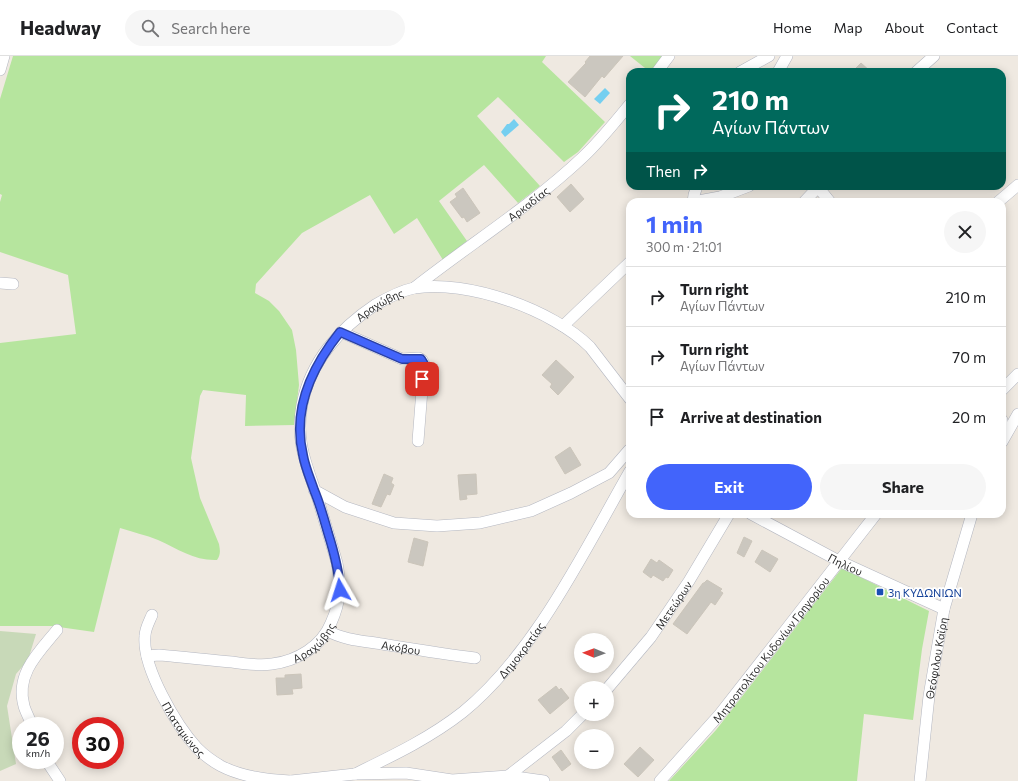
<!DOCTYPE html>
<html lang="en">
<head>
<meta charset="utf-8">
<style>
  body { margin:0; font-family:Commissioner,sans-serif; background:#f6f6f6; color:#202124; height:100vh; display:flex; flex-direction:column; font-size:15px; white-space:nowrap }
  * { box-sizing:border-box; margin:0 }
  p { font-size:13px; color:#757577 }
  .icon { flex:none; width:22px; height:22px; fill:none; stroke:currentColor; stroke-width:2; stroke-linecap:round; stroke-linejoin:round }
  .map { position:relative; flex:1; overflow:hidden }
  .side { position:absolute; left:626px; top:142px; width:380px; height:320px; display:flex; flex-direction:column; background:#fff; border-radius:12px; box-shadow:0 2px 10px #0003 }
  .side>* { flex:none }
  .guide { position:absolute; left:626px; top:12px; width:380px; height:122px; border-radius:12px; box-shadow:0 2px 10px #0003; background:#00695c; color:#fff; overflow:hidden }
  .needle { width:26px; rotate:271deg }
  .tools { position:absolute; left:574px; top:577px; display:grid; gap:8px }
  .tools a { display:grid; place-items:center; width:40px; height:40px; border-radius:50%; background:#fff; box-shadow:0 2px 10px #0003; font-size:20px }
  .speed { position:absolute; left:12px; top:661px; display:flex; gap:8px; font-size:20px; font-weight:700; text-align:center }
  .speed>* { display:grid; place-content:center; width:52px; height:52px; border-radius:50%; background:#fff; box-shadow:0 2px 10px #0003; line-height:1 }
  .speed small { font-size:10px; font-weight:400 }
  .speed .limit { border:6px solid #d22; background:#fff; color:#111 }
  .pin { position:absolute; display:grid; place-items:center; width:34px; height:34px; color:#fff; margin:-17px; border-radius:8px; box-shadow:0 2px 6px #0006 }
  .me { position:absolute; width:44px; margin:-22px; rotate:354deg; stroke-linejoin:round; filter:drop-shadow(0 0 3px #0008) }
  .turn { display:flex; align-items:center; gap:14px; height:84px; padding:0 20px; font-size:18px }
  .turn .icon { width:52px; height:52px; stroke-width:2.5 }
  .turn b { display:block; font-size:28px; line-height:34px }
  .then { display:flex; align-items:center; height:38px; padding:0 20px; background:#0003; gap:8px; font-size:15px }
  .round { display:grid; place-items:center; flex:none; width:42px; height:42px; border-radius:21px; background:#f6f6f6 }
  .headline { display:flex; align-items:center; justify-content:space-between; height:68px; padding:0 20px }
  h1 { font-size:24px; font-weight:700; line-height:30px; color:#4264fb }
  .action { display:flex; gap:8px; margin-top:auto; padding:8px 20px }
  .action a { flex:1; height:46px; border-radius:24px; background:#4264fb; color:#fff; font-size:16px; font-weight:700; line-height:46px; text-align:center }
  .action a+a { background:#f6f6f6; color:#202124 }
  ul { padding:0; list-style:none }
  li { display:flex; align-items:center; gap:12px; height:60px; padding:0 20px; border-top:1px solid #e0e0e0 }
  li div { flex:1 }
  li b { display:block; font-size:15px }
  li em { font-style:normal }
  header { display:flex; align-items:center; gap:24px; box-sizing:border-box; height:56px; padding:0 20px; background:#fff; border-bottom:1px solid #e0e0e0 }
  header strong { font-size:19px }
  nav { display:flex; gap:22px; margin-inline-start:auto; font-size:14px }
  .search { width:280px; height:36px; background:#f6f6f6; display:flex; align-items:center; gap:10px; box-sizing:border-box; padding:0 14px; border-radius:22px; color:#757577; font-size:15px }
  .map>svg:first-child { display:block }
  .green { fill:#b6e59e }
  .cemetery { fill:#c8d9b8 }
  .water { fill:#75cff0 }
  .building { fill:#cbc7bf; stroke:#cbc5ba }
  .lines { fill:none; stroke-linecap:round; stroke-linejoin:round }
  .minor-casing { stroke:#b4b7c1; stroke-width:12 }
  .minor { stroke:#fff; stroke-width:11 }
  .route-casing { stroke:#2b41a3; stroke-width:10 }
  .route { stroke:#4264fb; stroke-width:7 }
  .transit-dot { fill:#1a4fb4; stroke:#fff; stroke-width:1.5 }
  .labels { text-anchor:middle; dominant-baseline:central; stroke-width:3.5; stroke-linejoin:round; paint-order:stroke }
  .street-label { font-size:11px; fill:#2e2e2e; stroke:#fff }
  .transit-label { font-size:11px; fill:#164399; stroke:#fff; text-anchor:start }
</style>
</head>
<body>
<header>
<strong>Headway</strong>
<div class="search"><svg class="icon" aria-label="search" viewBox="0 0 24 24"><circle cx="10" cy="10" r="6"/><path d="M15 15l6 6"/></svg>Search here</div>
<nav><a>Home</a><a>Map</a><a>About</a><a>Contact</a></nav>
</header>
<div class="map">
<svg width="1018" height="725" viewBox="0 0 1018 725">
  <rect width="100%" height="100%" fill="#efe9e1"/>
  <!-- green -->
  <g class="green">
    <path d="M13 0H546L542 6 605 66 578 96 564 106 498 41 477 60 540 130 518 147 484 109 439 145 467 185 443 204 417 162 394 178 370 139 302 177 256 228 255 237 269 245 279 255 292 274 296 294 299 329 294 369 245 370 246 339 203 334 200 340 191 402 200 442 219 488C220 494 221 498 217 504 195 505 178 493 158 484 146 479 132 476 120 472L94 576 52 570H0V287L76 278 68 219 0 196V146L2 139 0 138V43Z"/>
    <polygon points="630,0 663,0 650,16"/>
    <polygon points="842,512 929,555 922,593 913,664 864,658 857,725 669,725 716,674"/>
  </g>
  <!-- cemetery -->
  <polygon class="cemetery" points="0,575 36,578 28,604 16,618 7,650 16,708 0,715"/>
  <!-- water -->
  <g class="water">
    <polygon points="605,32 610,37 600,48 594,43"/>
    <polygon points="514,63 519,69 505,81 501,76 507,68 509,68"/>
  </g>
  <!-- building -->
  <g class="building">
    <polygon points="590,0 623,0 604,22 602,20 585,41 568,26 586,7 585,6"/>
    <polygon points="861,7 871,16 852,16"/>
    <polygon points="571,128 584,143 570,156 557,141"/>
    <polygon points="463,132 480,157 467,166 464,161 462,162 450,146 457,141 455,138"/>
    <polygon points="556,304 574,321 558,339 550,331 552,328 542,319"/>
    <polygon points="570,391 581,409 565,418 555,401"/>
    <polygon points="384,418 393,422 391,427 394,429 390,439 387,438 381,451 372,448"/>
    <polygon points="476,418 477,438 466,439 467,443 460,444 458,419"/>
    <polygon points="744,481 752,485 744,501 737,497"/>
    <polygon points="414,482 428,486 423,510 408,506"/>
    <polygon points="762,494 778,503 770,516 755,506"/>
    <polygon points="651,503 657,507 659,504 673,514 668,522 666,521 663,525 653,519 651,522 643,516"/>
    <polygon points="707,524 722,533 720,535 723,537 715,549 711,546 687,578 673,568 703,527 704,527"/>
    <polygon points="301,618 302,632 292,633 293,638 277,639 276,622 285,622 285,619"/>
    <polygon points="556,630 559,634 561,632 569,642 550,658 538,644"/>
    <polygon points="640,691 654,704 638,721 624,708"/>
    <polygon points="561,694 571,708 562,715 552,701"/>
  </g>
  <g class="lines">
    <!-- minor casing -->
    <g class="minor-casing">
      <g id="minor">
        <polyline points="0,14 4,0"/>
        <polyline points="657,16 669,0"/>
        <polyline points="740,16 769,0"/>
        <polyline points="778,16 787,0"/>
        <polyline points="916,16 934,0"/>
        <polyline points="818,131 830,146"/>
        <polyline points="693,146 720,141 749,130"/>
        <polyline points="693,146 694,139 697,130"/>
        <polyline points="804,146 819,130"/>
        <polyline points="998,146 1018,129"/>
        <polyline points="0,227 13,228"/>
        <path id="s1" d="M414 232C470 188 531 150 583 101 600 85 615 66 630 48"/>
        <polyline points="563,270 630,206"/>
        <polyline points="341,276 402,303 419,302 422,304 424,308 418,385"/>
        <polyline points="1002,334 1018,318"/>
        <polyline points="1002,364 1002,384"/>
        <polyline points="1002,386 1018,358"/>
        <polyline points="314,434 345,451 394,467 437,470 480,467 531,455 571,437 609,417 629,394 630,395"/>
        <path id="s2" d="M751 458 839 505 944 553"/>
        <path id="s3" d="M152 559C149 566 145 573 145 580 142 611 176 669 197 692 204 699 212 705 221 710 242 721 267 724 290 725"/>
        <path id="s4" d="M328 575C344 584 364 585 382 588 413 593 443 598 475 602"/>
        <path id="s5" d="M147 600 159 599C184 601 208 604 232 606 245 608 259 610 272 608 297 605 322 590 331 567 341 545 341 530 337 507 331 486 324 464 318 443 307 410 295 386 302 349 310 306 340 272 375 249 387 242 400 235 414 232 467 223 553 254 590 291L630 343"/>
        <path id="s6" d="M607 633 651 581 689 525 729 458"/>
        <path d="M32 670C30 663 26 657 24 650 15 618 39 596 57 574"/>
        <polyline points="46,704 60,725"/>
        <path id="s7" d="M355 718C392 700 430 682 463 656 536 596 584 495 630 415"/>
        <polyline points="508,720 566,675 583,658"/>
        <polyline points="291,725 355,718 406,717 452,724 508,720 544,725"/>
        <path id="s8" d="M660 725 720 658 876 458"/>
        <path id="s9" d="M920 725 929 640 944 553 972 458"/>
      </g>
    </g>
    <!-- minor -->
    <use href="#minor" class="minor"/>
  </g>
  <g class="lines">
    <!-- route casing -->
    <g class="route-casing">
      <path id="route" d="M340 534C339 514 334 496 328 477 324 463 320 448 314 434 310 422 305 411 303 399 292 353 312 311 340 276L402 303H421L424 308 422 323"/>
    </g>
    <!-- route -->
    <use href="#route" class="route"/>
  </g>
  <!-- markers -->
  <rect class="transit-dot" x="876" y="532" width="8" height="8" rx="2"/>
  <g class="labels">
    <!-- street labels -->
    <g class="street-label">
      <text stroke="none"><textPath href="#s1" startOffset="142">Αρκαδίας</textPath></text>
      <text stroke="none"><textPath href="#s5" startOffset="557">Αραχώβης</textPath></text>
      <text stroke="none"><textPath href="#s2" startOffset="107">Πηλίου</textPath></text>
      <text stroke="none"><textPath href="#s6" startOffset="107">Μετεώρων</textPath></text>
      <text stroke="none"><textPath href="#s5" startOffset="174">Αραχώβης</textPath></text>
      <text stroke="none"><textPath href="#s4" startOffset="75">Ακόβου</textPath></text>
      <text stroke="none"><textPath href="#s7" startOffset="210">Δημοκρατίας</textPath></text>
      <text stroke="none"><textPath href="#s8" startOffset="172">Μητροπολίτου Κυδονίων Γρηγορίου</textPath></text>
      <text stroke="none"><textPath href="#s9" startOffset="124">Θεόφιλου Καϊρη</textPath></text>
      <text stroke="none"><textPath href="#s3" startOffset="125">Πλαταμώνος</textPath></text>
    </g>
    <!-- transit labels -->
    <g class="transit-label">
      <text x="888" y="536">3η ΚΥΔΩΝΙΩΝ</text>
    </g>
  </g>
</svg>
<div class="tools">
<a><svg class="needle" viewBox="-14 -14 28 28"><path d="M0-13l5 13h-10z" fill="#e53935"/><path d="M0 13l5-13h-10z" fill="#757577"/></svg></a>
<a>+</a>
<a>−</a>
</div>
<div class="speed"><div>26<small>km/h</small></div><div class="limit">30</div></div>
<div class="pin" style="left:422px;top:323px;background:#d93025"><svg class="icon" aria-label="arrive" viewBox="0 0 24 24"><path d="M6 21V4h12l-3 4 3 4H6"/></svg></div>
<svg class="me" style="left:340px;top:534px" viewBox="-20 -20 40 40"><path d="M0-17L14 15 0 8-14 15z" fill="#4264fb" stroke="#fff" stroke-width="4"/></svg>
<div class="guide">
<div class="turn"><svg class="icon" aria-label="right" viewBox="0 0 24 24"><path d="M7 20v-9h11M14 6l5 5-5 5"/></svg><div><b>210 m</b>Αγίων Πάντων</div></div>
<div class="then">Then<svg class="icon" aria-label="right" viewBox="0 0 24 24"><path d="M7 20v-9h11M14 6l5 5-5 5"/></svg></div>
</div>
<section class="side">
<div class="headline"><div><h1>1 min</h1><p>300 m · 21:01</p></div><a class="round"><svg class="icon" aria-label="close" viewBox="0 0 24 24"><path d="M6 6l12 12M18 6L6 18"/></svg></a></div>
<ul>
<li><svg class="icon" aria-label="right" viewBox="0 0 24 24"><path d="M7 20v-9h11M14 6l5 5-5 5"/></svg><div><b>Turn right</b><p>Αγίων Πάντων</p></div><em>210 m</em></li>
<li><svg class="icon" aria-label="right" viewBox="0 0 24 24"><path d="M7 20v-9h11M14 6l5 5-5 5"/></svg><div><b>Turn right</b><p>Αγίων Πάντων</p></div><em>70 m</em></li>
<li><svg class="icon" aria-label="arrive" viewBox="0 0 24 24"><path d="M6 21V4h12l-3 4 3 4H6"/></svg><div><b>Arrive at destination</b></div><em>20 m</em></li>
</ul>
<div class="action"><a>Exit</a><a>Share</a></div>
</section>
</div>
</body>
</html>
